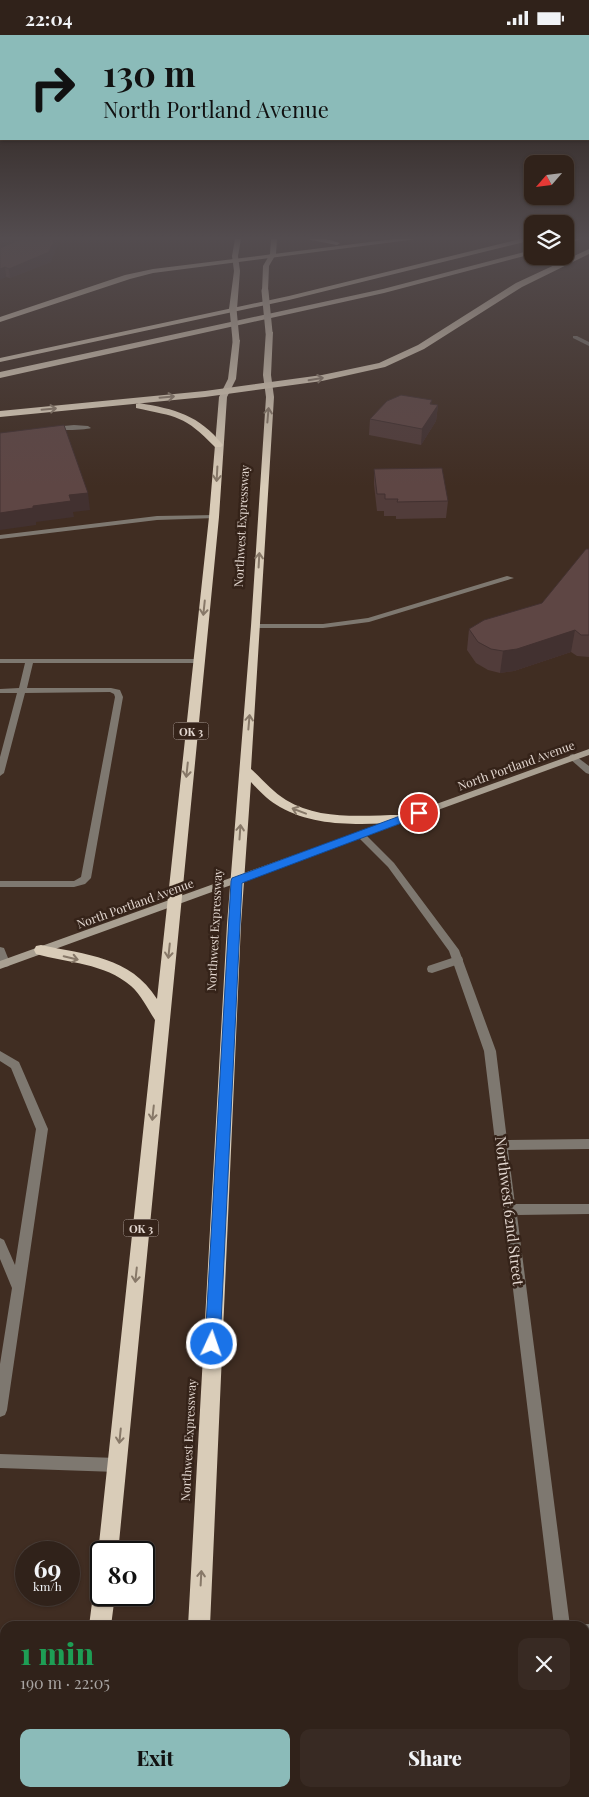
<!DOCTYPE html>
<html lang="en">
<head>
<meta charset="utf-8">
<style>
  body { margin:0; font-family:"Playfair Display",serif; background:#382a23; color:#f1f3f6; height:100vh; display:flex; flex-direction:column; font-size:19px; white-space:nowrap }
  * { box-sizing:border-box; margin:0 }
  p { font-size:16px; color:#a8a4a2 }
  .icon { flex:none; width:28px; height:28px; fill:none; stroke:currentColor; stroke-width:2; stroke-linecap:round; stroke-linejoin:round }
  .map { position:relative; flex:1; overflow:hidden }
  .sheet { position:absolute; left:0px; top:1586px; width:590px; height:176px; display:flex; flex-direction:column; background:#30221a; border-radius:15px 15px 0 0; box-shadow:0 1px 4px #0004,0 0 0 1px #4b3f39 }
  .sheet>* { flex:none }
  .guide { position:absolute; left:0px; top:0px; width:590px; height:105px; box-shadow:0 1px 4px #0004,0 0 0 1px #4b3f39; background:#8bbbb9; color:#111; overflow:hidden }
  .needle { width:32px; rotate:242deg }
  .controls { position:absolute; left:524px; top:120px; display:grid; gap:10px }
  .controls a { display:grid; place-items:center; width:50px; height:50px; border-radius:10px; background:#30221a; box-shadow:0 1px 4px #0004,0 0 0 1px #4b3f39; font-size:25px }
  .speed { position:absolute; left:15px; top:1506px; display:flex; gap:10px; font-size:25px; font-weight:700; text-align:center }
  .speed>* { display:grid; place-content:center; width:65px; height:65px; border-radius:50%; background:#30221a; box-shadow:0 1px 4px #0004,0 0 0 1px #4b3f39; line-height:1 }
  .speed small { font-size:12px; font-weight:400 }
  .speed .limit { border:2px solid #111; border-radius:8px; background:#fff; color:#111 }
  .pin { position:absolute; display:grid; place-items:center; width:42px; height:42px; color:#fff; margin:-21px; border:2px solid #fff; border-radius:50%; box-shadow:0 1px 5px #0007 }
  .me { position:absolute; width:55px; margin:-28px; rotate:3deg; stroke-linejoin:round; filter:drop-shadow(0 0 4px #0008) }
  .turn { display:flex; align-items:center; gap:18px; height:105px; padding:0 20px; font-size:22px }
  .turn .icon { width:65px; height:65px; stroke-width:2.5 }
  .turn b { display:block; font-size:35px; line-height:42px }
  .round { display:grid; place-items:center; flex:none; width:52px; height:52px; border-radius:10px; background:#382a23 }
  .headline { display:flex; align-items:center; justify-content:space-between; height:85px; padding:0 20px }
  h1 { font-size:30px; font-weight:800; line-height:38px; color:#1e9e55 }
  .button { display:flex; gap:10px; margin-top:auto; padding:10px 20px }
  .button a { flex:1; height:58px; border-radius:10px; background:#8bbbb9; color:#111; font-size:20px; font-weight:800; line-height:58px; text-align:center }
  .button a+a { background:#382a23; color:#f1f3f6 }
  .status { display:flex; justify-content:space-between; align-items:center; height:35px; padding:0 25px; background:#30221a; direction:ltr }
  .status svg { height:14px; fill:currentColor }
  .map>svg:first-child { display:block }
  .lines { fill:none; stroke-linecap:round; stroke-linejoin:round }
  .service { fill:#7e7870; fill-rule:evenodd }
  .minor { fill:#7e7870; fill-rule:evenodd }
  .secondary { fill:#a9a092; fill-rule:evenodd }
  .trunk { fill:#d9ccb8; fill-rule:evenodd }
  .motorway { fill:#e8dac4; fill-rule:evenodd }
  .trunk-bridge { stroke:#d9ccb8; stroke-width:7 }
  .wall { fill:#513c3a }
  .shaded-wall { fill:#423130 }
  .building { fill:#5e4644; stroke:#423130 }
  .oneway { stroke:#8e7e6e }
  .oneway2 { stroke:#877868 }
  .route { fill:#1a73e8; stroke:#114b97 }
  .labels { text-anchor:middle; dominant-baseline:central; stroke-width:5; stroke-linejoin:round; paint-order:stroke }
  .shield { fill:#352319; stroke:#b0a29a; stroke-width:1 }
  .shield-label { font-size:11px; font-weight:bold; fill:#e4d8d1 }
  .street-label { font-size:12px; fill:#e4d8d1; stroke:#352319 }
  .near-street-label { font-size:15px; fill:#e4d8d1; stroke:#352319 }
</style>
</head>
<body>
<div class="status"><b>22:04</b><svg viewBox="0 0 49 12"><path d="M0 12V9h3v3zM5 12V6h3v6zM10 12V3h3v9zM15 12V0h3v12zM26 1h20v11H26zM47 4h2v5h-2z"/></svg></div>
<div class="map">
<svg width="589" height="1762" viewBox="0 0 589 1762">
  <rect width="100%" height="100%" fill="#402d22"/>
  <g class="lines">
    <!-- service -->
    <g class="service">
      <polygon points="573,301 577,301 589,307 589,311 573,303"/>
      <path d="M74 390 88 391 91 393C87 395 54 396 50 394L53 392Z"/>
      <polygon points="214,480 216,481 216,483 157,485 0,504 0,500 157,481"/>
      <polygon points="507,541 514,543 369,587 323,593 256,593 252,591 256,589 323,589 368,583"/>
      <polygon points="0,624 198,624 202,626 198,628 33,628 27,653 111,653 120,655 123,662 91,843 85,849 74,852 0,852 0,846 74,846 81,842 115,662 114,659 110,657 25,658 4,738 0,741 0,722 17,658 0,658 0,654 19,653 25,628 0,628"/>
      <polygon points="0,912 4,913 10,928 9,931 5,932 0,928"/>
      <polygon points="458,921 462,922 463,925 462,928 432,938 428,937 427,934 428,931"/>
      <polygon points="0,1016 19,1027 48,1094 7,1375 5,1380 0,1382 0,1329 12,1253 0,1224 0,1203 4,1205 15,1230 36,1094 11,1033 0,1026"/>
      <polygon points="0,1419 117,1423 122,1425 124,1430 122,1435 117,1437 0,1433"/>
    </g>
    <!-- minor -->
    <g class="minor">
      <polygon points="573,719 589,731 589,739 586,738 570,724 569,722 570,720"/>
      <polygon points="360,796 363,797 394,828 459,915 496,1016 507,1105 589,1104 589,1114 508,1115 515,1169 589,1169 589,1179 517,1180 570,1591 554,1591 484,1016 449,916 388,832 355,799"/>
      <polygon points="585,1589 589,1589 589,1605 585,1605 585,1591 580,1591"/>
      <polygon points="585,1741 589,1742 589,1762 578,1762 578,1758 585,1758"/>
    </g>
    <!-- secondary -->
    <polygon class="secondary" points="589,714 589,720 0,934 0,926"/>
    <!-- trunk -->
    <g class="trunk">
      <polygon points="235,204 241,204 238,221 240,236 237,274 233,276 229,274 234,236 232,221"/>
      <polygon points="271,204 277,204 276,219 269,231 268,256 265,258 262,256 263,231 270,219"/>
      <path d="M266 295 273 297 271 340 274 362 251 734C263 745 273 757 286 765 320 786 364 780 401 780L407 784 401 788C361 789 317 793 280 772 269 766 259 756 251 747L241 889 210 1591H188L227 889 251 591 266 362 263 340Z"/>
      <path d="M233 303 240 305 236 344 227 362 219 482 118 1518H101V1526L98 1518 155 985C148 974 141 960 131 951 105 928 67 928 36 919L34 915 36 911 41 910C86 920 130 921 157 964L209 482 219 362 228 344Z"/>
      <polygon points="101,1551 101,1560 115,1560 111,1591 89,1591 93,1560 96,1552"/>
      <rect x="71" y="1758" width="24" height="4"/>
      <polygon points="179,1758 203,1758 202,1762 178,1762"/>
    </g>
    <!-- motorway -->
    <g class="motorway">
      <polygon points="306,204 326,204 340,208 337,210"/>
      <polygon points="394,204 417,204 153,238 130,244 0,287 0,282 125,240 153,234"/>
      <polygon points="520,204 532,205 289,265 0,327 0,323 289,261"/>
      <polygon points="570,204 581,204 565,210 565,206"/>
      <polygon points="589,214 589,219 522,252 424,314 385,332 322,346 205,362 0,382 0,376 205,356 322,340 379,328 418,310 516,248"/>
      <polygon points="532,215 532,219 384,258 0,343 0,337 383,254"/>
      <path d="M139 368C175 374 199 380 223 410L221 412H215C184 380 177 382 136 373V369Z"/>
    </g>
    <!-- trunk-bridge -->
    <g class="trunk-bridge">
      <polyline points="265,256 269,297"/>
      <polyline points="233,274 236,305"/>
    </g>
  </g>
  <!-- wall -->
  <g class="wall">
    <polygon points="0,204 51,227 10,243 6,242"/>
    <polygon points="431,369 438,370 436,386 421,410 369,400 370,384"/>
    <polygon points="374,434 448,466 446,483 396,484 396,481 384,481 384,476 377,476 374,450"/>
    <polygon points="589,514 589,622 577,621 571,617 514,636 500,638 488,635 476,628 467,615 469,594 542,568"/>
  </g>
  <!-- shaded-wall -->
  <g class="shaded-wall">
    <polygon points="6,204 32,204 0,217 0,207"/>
    <polygon points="55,204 60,204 51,227 10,243 9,234"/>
    <polygon points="5,232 6,242 0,245 0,234"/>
    <polygon points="432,365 430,381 438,370 436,386 421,410 422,394"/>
    <polygon points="88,458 90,475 73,477 74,482 36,487 36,490 0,495 0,478 33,471 69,460"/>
    <polygon points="575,595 571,617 514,636 500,638 503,616"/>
  </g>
  <!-- building -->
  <g class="building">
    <polygon points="0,204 6,204 0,207"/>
    <polygon points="21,204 55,204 49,217 9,234 5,232 0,234 0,213"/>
    <polygon points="401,360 432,365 430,369 438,370 422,394 370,384 387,366"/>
    <polygon points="64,390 88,458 69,460 71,466 33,471 33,473 0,478 0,398"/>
    <polygon points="442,433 448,466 397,467 398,464 385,464 385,459 377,459 374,434"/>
    <polygon points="586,514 589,514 589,600 581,600 575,595 517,614 503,616 491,614 478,607 469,594 484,585 542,568"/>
  </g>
  <!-- one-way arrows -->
  <defs><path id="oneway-shaft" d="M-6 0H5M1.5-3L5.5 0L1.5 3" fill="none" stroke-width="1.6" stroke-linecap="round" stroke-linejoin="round" transform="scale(1.25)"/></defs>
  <g class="oneway">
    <use href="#oneway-shaft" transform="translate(316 344) rotate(-9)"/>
    <use href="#oneway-shaft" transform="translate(167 362) rotate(-5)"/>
    <use href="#oneway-shaft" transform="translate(49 374) rotate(-5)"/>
  </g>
  <g class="oneway2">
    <use href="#oneway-shaft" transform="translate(268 380) rotate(-85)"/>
    <use href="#oneway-shaft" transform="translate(217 439) rotate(93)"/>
    <use href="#oneway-shaft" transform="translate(259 525) rotate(-87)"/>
    <use href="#oneway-shaft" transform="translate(204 573) rotate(96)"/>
    <use href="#oneway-shaft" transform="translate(249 687) rotate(-85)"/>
    <use href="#oneway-shaft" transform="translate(187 735) rotate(96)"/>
    <use href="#oneway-shaft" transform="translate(299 776) rotate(-159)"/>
    <use href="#oneway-shaft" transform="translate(240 797) rotate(-86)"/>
    <use href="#oneway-shaft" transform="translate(169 916) rotate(96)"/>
    <use href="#oneway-shaft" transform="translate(71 923) rotate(13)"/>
    <use href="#oneway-shaft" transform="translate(153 1078) rotate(96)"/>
    <use href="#oneway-shaft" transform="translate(136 1240) rotate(96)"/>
    <use href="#oneway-shaft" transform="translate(120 1401) rotate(96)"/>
    <use href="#oneway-shaft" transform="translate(201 1543) rotate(-87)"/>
  </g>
  <!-- sky -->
  <linearGradient id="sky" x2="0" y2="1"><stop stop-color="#231913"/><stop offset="0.45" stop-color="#534c4f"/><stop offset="1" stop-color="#534c4f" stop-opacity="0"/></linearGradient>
  <rect width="589" height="451" fill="url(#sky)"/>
  <!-- route -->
  <polygon class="route" points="419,774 424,778 423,780 242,848 220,1309 218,1314 212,1317 207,1314 205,1309 231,846 232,843"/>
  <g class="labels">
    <!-- shield labels -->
    <g class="shield">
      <rect x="173.5" y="687.5" width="35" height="17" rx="4"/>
      <rect x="123.5" y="1184.5" width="35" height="17" rx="4"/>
    </g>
    <g class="shield-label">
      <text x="191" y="696">OK 3</text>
      <text x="141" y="1193">OK 3</text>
    </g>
    <!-- street labels -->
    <g class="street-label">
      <text transform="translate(241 491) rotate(-87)">Northwest Expressway</text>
      <text transform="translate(516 730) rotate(-20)">North Portland Avenue</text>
      <text transform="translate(135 868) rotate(-20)">North Portland Avenue</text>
      <text transform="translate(214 895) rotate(-87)">Northwest Expressway</text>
      <text transform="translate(188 1405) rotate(-87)">Northwest Expressway</text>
    </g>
    <!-- near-street labels -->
    <g class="near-street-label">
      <text transform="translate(510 1176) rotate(83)">Northwest 62nd Street</text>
    </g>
  </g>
</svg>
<div class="controls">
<a><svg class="needle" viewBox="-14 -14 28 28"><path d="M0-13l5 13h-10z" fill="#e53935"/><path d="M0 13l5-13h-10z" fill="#a8a4a2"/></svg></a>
<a><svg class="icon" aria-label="layers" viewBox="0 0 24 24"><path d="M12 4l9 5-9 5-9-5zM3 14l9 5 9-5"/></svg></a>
</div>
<div class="speed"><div>69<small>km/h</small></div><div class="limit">80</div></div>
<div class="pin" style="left:419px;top:778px;background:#d93025"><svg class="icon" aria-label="arrive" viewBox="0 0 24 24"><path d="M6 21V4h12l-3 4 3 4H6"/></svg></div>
<svg class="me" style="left:212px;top:1309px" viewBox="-20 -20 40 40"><circle r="17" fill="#1a73e8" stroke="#fff" stroke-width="3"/><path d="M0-11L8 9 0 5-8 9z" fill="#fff"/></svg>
<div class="guide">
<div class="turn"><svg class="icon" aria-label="right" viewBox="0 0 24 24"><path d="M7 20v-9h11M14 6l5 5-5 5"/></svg><div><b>130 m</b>North Portland Avenue</div></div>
</div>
<section class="sheet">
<div class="headline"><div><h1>1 min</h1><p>190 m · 22:05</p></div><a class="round"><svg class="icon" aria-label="close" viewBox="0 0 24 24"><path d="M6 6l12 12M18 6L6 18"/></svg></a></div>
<div class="button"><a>Exit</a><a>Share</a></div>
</section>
</div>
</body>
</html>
